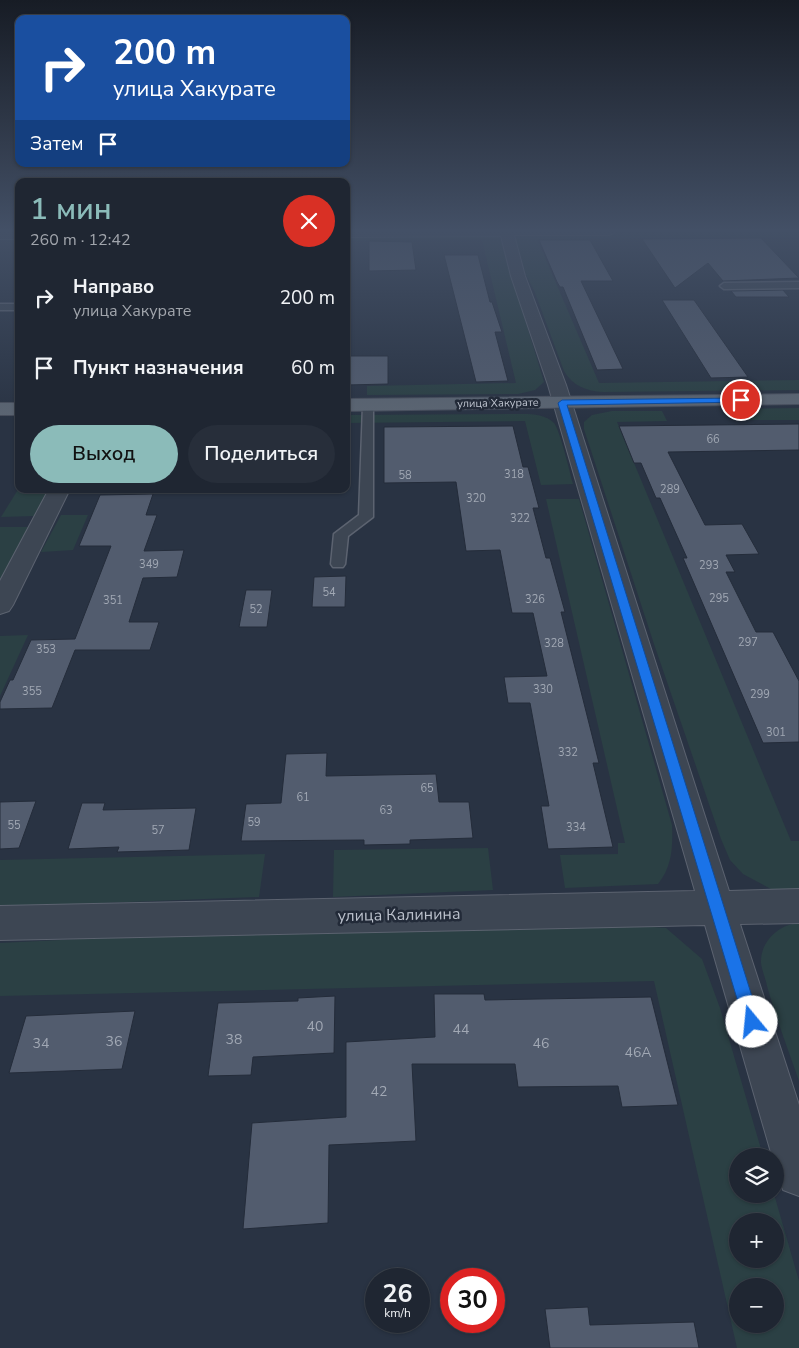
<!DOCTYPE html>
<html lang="ru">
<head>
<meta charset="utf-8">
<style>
  body { margin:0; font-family:"Nunito Sans",sans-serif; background:#272e3a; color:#f1f3f6; height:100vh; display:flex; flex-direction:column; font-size:19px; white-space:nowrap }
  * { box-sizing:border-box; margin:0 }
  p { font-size:16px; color:#a1a5ac }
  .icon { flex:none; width:28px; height:28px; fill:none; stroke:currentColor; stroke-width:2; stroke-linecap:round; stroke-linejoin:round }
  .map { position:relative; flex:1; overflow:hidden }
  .drawer { position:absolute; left:15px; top:178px; width:335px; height:315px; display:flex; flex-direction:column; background:#1f2632; border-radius:10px; box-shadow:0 1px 4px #0004,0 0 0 1px #3c434d }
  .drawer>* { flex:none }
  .hud { position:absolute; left:15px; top:15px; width:335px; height:152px; border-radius:10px; box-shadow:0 1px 4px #0004,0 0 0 1px #3c434d; background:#1a4fa0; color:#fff; overflow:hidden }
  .tools { position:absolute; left:729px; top:1148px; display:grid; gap:10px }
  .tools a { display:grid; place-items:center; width:55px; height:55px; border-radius:50%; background:#1f2632; box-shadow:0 1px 4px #0004,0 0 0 1px #3c434d; font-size:25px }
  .speed { position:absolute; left:365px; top:1268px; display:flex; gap:10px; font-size:25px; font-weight:700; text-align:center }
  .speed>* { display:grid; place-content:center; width:65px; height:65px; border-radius:50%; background:#1f2632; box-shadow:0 1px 4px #0004,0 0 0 1px #3c434d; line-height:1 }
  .speed small { font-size:12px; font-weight:400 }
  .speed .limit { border:8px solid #d22; background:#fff; color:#111 }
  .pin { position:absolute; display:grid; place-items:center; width:42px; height:42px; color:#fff; margin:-21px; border:2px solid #fff; border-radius:50%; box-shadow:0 1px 5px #0007 }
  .me { position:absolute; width:55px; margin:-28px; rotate:343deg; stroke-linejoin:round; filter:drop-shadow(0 0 4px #0008) }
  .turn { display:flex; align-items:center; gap:18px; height:105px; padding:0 15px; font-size:22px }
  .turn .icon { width:65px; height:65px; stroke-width:2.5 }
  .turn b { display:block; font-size:35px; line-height:42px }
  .then { display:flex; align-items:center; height:48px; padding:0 15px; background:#0003; gap:10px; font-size:19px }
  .round { display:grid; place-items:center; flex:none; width:52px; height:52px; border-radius:26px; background:#272e3a }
  .overview { display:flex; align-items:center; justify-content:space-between; height:85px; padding:0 15px }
  h1 { font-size:30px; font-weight:600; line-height:38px; color:#8bbbb9 }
  .action { display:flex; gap:10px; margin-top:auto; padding:10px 15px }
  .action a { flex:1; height:58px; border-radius:30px; background:#8bbbb9; color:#111; font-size:20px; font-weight:600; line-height:58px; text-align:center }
  .action a+a { background:#272e3a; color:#f1f3f6 }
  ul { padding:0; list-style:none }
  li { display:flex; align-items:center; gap:15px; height:70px; padding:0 15px }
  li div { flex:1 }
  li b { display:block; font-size:19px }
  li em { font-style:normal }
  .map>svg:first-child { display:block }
  .green { fill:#2b4044; fill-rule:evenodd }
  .building { fill:#525c6e; stroke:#242c3a }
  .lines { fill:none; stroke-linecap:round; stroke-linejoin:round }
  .service-casing { stroke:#5c6370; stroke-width:3 }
  .minor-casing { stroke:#5c6370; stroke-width:2 }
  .primary-casing { stroke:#474e5c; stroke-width:2 }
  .service { fill:#3d4653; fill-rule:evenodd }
  .minor { fill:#3d4653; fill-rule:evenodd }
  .primary { fill:#5b6572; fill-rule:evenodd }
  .route { fill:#1a73e8; stroke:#114b97 }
  .labels { text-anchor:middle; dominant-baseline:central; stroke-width:5; stroke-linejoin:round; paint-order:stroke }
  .far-street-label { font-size:11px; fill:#bbc1cc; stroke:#222a38 }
  .number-label { font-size:11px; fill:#a1a8b4 }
  .near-number-label { font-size:14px; fill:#a1a8b4 }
  .near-street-label { font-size:16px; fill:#bbc1cc; stroke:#222a38 }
</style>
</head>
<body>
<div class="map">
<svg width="799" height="1348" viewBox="0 0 799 1348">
  <rect width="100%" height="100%" fill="#293343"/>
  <!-- green -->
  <g class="green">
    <path d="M799 231V237L537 239 599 383 799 380V390L603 392C586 391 573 386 564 371L534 290 526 275 515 237 534 233Z"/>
    <polygon points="346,235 498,236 500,238 544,382 535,390 518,394 367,395 367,386 516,383 482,240 346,241"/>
    <polygon points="799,408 799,420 743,420 735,409"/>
    <polygon points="612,411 662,411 667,421 617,422 791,841 799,841 799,890 771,889 743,874 730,860 721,839 654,644 584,429 584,422 592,415"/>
    <path d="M524 414C534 414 546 415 554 423 560 430 570 473 573 484L541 485 525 421 346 423V415Z"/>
    <polygon points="19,488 49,489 35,516 1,517"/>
    <path d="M546 499H579L672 825C673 847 672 867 658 884L565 888 560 855 618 854V843H625Z"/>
    <polygon points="61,515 88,515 73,550 41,552"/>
    <polygon points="0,527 30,527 0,583"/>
    <polygon points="28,635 0,696 0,636"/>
    <polygon points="488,848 493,890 333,897 334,850"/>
    <polygon points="265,854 259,897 0,907 0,860"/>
    <path d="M799 923V1081C788 1049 776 1018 767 986 766 979 762 971 761 963 760 942 779 924 799 923Z"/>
    <path d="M641 926 666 928 702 959 720 1008 763 1156H738V1194H774L799 1281V1348H737L654 981 0 996V943L160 935ZM738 1221H775V1259H738ZM738 1286H775V1324H738Z"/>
  </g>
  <!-- building -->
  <g class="building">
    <polygon points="761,238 799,278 723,281 708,263 675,288 642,239"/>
    <polygon points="539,240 590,240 613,281 581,281 623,369 597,370 563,287 560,287 557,282"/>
    <polygon points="369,241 412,242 416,270 369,271"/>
    <polygon points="444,255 478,255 490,302 492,302 502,332 495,332 508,381 476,382"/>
    <polygon points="783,290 789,297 736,297 731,291"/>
    <polygon points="662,300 694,300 748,377 711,378"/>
    <polygon points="346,356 388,356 388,384 346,385"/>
    <polygon points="799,424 799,450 668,452 705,525 742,524 759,554 726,555 735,572 726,572 756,632 773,632 799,681 799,742 763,743 683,558 687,558 660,498 656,498 641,463 634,463 619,426"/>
    <polygon points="513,426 523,467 528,467 539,508 533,508 546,558 550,558 565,612 561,612 599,763 593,763 613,847 548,849 541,806 549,806 530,703 508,703 504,677 547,676 533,613 512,613 500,550 466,551 456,482 384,483 384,427"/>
    <polygon points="153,494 146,515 157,515 144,551 184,550 177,577 143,578 129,622 159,622 150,650 75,650 52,708 0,709 0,702 10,680 13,680 31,640 75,639 111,546 79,546 100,495"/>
    <polygon points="346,576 345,607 312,607 314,577"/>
    <polygon points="246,590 272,590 267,627 239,627"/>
    <polygon points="327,753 326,776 436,774 439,802 469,802 473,838 410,840 410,844 364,845 364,840 241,841 246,804 281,803 286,754"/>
    <polygon points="36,801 19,848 0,849 0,802"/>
    <polygon points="82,803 105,803 103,810 196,808 189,850 117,852 119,847 68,849"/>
    <polygon points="434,994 484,994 485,1000 651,997 678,1105 622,1107 618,1086 518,1087 515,1064 412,1064 416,1141 329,1145 328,1223 243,1229 252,1123 346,1117 346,1042 435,1037"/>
    <polygon points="335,996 334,1053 253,1057 251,1075 208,1076 218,1003 298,1001 298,998"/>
    <polygon points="135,1011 122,1069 9,1073 26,1016"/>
    <polygon points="588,1307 590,1325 694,1322 699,1348 550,1348 545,1309"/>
  </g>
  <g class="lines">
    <!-- service casing -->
    <g class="service-casing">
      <g id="service">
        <polygon points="799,282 799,288 724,289 720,286 724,283"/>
        <rect x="0" y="304" width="19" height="6"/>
        <polygon points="368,402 373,405 373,517 348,536 345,564 343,567 333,567 331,564 334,534 359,515 363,405"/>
      </g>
    </g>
    <!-- minor casing -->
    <g class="minor-casing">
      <g id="minor">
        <rect x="0" y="231" width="19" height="8"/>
        <polygon points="346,231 616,231 610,235 514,235 525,276 566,385 729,891 799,889 799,923 740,924 799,1105 799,1196 783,1190 775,1168 775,1156 772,1156 705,925 0,940 0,906 695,891 548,385 511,276 501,236 346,237"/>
        <polygon points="49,489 70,489 13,605 9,611 0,614 0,581"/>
      </g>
    </g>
    <!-- primary casing -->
    <g class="primary-casing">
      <g id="primary">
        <polygon points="799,394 799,404 346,411 346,399"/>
        <rect x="0" y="403" width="19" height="12"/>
      </g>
    </g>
    <!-- service -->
    <use href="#service" class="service"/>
    <!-- minor -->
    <use href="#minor" class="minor"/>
    <!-- primary -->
    <use href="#primary" class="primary"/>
  </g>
  <!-- sky -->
  <linearGradient id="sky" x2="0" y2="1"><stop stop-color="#171c25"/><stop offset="0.55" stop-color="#435066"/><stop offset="1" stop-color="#435066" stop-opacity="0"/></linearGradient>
  <rect width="799" height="419" fill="url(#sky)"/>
  <!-- route -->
  <polygon class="route" points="741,398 744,399 744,402 567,405 760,1022 757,1028 752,1030 746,1028 744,1022 558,403 562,400"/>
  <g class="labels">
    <!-- far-street labels -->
    <g class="far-street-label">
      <text transform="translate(498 403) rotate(-1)">улица Хакурате</text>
    </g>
    <!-- number labels -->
    <g class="number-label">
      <text x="713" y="439">66</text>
      <text x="514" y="474">318</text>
      <text x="405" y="475">58</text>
      <text x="670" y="489">289</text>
      <text x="476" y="498">320</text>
      <text x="520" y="518">322</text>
      <text x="149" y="564">349</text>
      <text x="709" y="565">293</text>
      <text x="329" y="592">54</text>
      <text x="719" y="598">295</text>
      <text x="535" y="599">326</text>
      <text x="113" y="600">351</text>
      <text x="256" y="609">52</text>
      <text x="748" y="642">297</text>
      <text x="554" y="643">328</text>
      <text x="46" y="649">353</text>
      <text x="543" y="689">330</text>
      <text x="32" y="691">355</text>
      <text x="760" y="694">299</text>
      <text x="776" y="732">301</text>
      <text x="568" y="752">332</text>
      <text x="427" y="788">65</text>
      <text x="303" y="797">61</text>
      <text x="386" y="810">63</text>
      <text x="254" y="822">59</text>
      <text x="14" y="825">55</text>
      <text x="576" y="827">334</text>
      <text x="158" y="830">57</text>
    </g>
    <!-- near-number labels -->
    <g class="near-number-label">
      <text x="315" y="1026">40</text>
      <text x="461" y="1029">44</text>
      <text x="234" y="1039">38</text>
      <text x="114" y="1041">36</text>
      <text x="41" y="1043">34</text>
      <text x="541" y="1043">46</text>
      <text x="638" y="1052">46А</text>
      <text x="379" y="1091">42</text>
    </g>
    <!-- near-street labels -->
    <g class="near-street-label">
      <text transform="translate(399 915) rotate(-1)">улица Калинина</text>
    </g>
  </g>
</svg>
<div class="tools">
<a><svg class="icon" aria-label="layers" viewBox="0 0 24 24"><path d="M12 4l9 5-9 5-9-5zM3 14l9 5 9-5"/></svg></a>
<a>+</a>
<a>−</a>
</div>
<div class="speed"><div>26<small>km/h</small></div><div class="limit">30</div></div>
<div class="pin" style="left:741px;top:400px;background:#d93025"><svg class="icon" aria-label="arrive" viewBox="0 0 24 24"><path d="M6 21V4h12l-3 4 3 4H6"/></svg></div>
<svg class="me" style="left:752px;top:1022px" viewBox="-20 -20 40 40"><circle r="19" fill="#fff"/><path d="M0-13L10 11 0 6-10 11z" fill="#1a73e8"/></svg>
<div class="hud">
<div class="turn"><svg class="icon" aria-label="right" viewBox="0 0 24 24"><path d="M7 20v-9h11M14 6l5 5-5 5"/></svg><div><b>200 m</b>улица Хакурате</div></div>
<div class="then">Затем<svg class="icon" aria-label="arrive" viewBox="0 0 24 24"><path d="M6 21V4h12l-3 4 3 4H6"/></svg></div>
</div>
<section class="drawer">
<div class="overview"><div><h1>1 мин</h1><p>260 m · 12:42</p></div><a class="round" style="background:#d93025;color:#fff"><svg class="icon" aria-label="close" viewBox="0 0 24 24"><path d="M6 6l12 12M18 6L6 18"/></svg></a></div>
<ul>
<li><svg class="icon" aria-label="right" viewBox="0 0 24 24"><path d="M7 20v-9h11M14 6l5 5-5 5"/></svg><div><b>Направо</b><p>улица Хакурате</p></div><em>200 m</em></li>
<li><svg class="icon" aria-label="arrive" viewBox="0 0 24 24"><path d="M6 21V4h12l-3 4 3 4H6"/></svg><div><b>Пункт назначения</b></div><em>60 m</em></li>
</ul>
<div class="action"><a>Выход</a><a>Поделиться</a></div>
</section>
</div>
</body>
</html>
